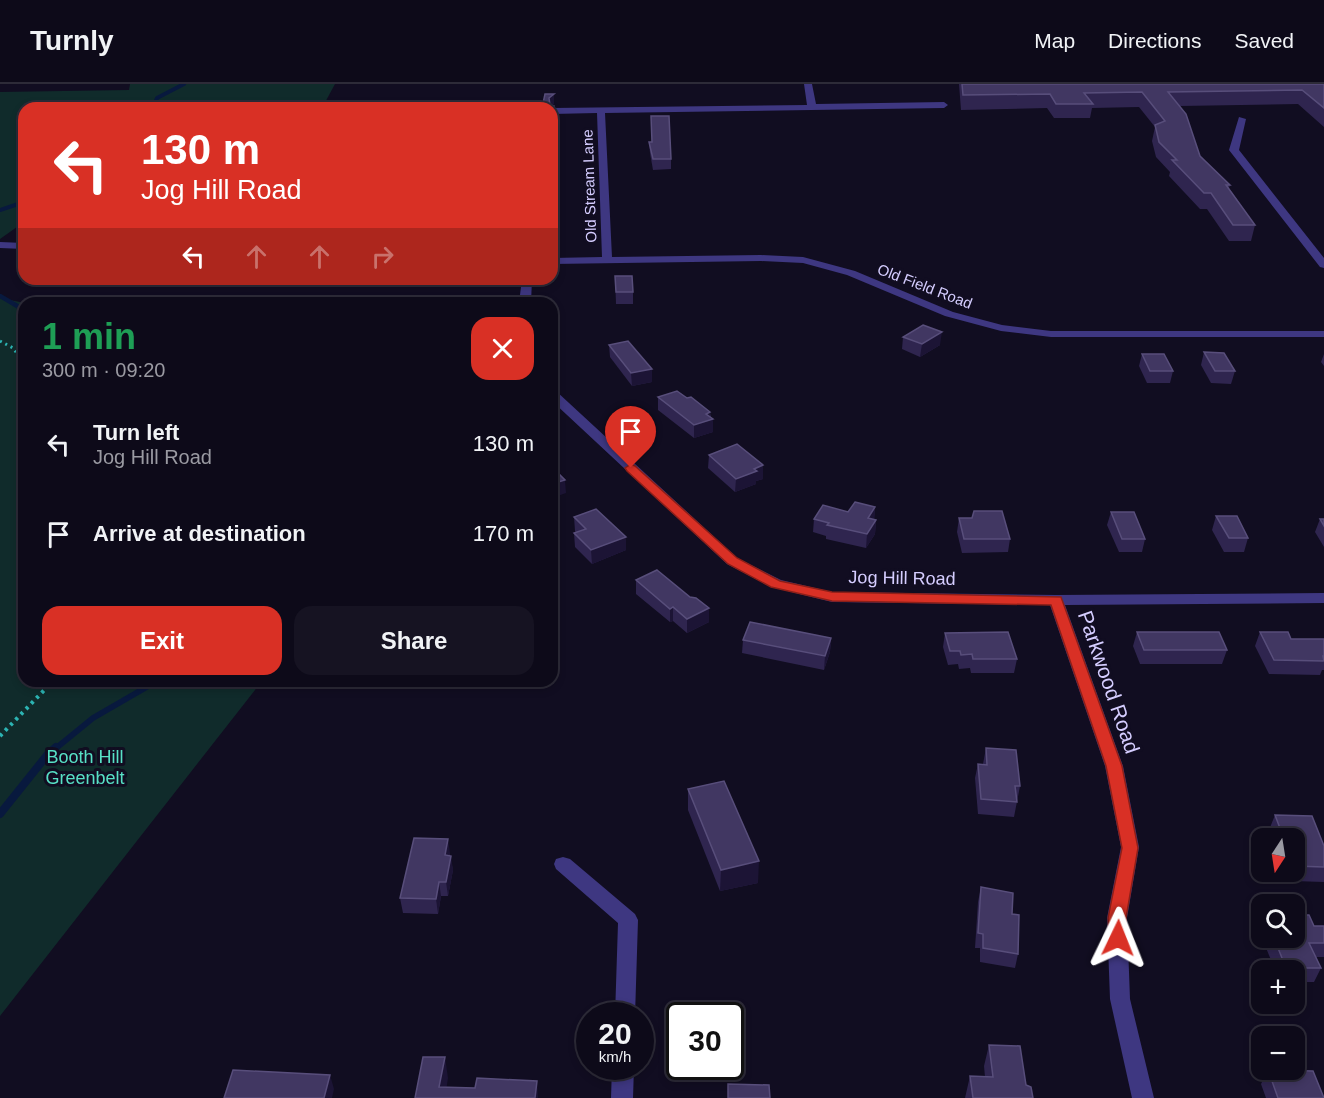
<!DOCTYPE html>
<html lang="en">
<head>
<meta charset="utf-8">
<style>
  body { margin:0; font-family:Arial,sans-serif; background:#161322; color:#f1f3f6; height:100vh; display:flex; flex-direction:column; font-size:22px; white-space:nowrap }
  * { box-sizing:border-box; margin:0 }
  p { font-size:20px; color:#9a9aa2 }
  .icon { flex:none; width:33px; height:33px; fill:none; stroke:currentColor; stroke-width:2; stroke-linecap:round; stroke-linejoin:round }
  .map { position:relative; flex:1; overflow:hidden }
  .details { position:absolute; left:18px; top:213px; width:540px; height:390px; display:flex; flex-direction:column; background:#0d0a19; border-radius:18px; box-shadow:0 3px 9px #0003,0 0 0 2px #2d2b38 }
  .details>* { flex:none }
  .top-card { position:absolute; left:18px; top:18px; width:540px; height:183px; border-radius:18px; box-shadow:0 3px 9px #0003,0 0 0 2px #2d2b38; background:#d93025; color:#fff; overflow:hidden }
  .needle { width:39px; rotate:192deg }
  .buttons { position:absolute; left:1251px; top:744px; display:grid; gap:12px }
  .buttons a { display:grid; place-items:center; width:54px; height:54px; border-radius:12px; background:#0d0a19; box-shadow:0 3px 9px #0003,0 0 0 2px #2d2b38; font-size:30px }
  .speed { position:absolute; left:576px; top:918px; display:flex; gap:12px; font-size:30px; font-weight:700; text-align:center }
  .speed>* { display:grid; place-content:center; width:78px; height:78px; border-radius:50%; background:#0d0a19; box-shadow:0 3px 9px #0003,0 0 0 2px #2d2b38; line-height:1 }
  .speed small { font-size:15px; font-weight:400 }
  .speed .limit { border:3px solid #111; border-radius:9px; background:#fff; color:#111 }
  .pin { position:absolute; display:grid; place-items:center; width:51px; height:51px; color:#fff; margin:-62px -26px; border-radius:50% 50% 50% 0; rotate:-45deg; box-shadow:0 0 6px #0007 }
  .pin .icon { rotate:45deg }
  .me { position:absolute; width:66px; margin:-33px; rotate:2deg; stroke-linejoin:round; filter:drop-shadow(0 0 4px #0008) }
  .turn { display:flex; align-items:center; gap:21px; height:126px; padding:0 24px; font-size:27px }
  .turn .icon { width:78px; height:78px; stroke-width:2.5 }
  .turn b { display:block; font-size:42px; line-height:51px }
  .lanes { display:flex; align-items:center; height:57px; padding:0 24px; background:#0003; justify-content:center; gap:30px; direction:ltr }
  .lanes .off { opacity:.35 }
  .round { display:grid; place-items:center; flex:none; width:63px; height:63px; border-radius:18px; background:#161322 }
  .summary { display:flex; align-items:center; justify-content:space-between; height:102px; padding:0 24px }
  h1 { font-size:36px; font-weight:600; line-height:45px; color:#1e9e55 }
  .primary-button { display:flex; gap:12px; margin-top:auto; padding:12px 24px }
  .primary-button a { flex:1; height:69px; border-radius:18px; background:#d93025; color:#fff; font-size:24px; font-weight:600; line-height:69px; text-align:center }
  .primary-button a+a { background:#161322; color:#f1f3f6 }
  ul { padding:0; list-style:none }
  li { display:flex; align-items:center; gap:18px; height:90px; padding:0 24px }
  li div { flex:1 }
  li b { display:block; font-size:22px }
  li em { font-style:normal }
  header { display:flex; align-items:center; gap:36px; box-sizing:border-box; height:84px; padding:0 30px; background:#0d0a19; border-bottom:2px solid #2d2b38 }
  header strong { font-size:28px }
  nav { display:flex; gap:33px; margin-inline-start:auto; font-size:21px }
  .map>svg:first-child { display:block }
  .green { fill:#102b2b }
  .lines { fill:none; stroke-linecap:round; stroke-linejoin:round }
  .stream-far3 { stroke:#08193e; stroke-width:4 }
  .stream-far2 { stroke:#08193e; stroke-width:4.5 }
  .stream-far1 { stroke:#08193e; stroke-width:6 }
  .stream { stroke:#08193e; stroke-width:8 }
  .path-far1 { stroke:#2cb4b3; stroke-width:3; stroke-dasharray:2 4; stroke-linecap:butt }
  .path { stroke:#2cb4b3; stroke-width:4; stroke-dasharray:3 4.5; stroke-linecap:butt }
  .minor { fill:#3e3781; fill-rule:evenodd }
  .wall { fill:#2f254f }
  .shaded-wall { fill:#1c1435 }
  .building { fill:#413762; stroke:#584e7b; stroke-width:1.5 }
  .route { fill:#d93025; stroke:#8d1f18; stroke-width:1.5 }
  .labels { text-anchor:middle; dominant-baseline:central; stroke-width:6; stroke-linejoin:round; paint-order:stroke }
  .far-street-label { font-size:15px; fill:#d5cdff; stroke:#110d21 }
  .street-label { font-size:18px; fill:#d5cdff; stroke:#110d21 }
  .park-label { font-size:18px; fill:#57e1c6; stroke:#110d21 }
  .near-street-label { font-size:21px; fill:#d5cdff; stroke:#110d21 }
</style>
</head>
<body>
<header>
<strong>Turnly</strong>
<nav><a>Map</a><a>Directions</a><a>Saved</a></nav>
</header>
<div class="map">
<svg width="1324" height="1014" viewBox="0 0 1324 1014">
  <rect width="100%" height="100%" fill="#110d21"/>
  <!-- green -->
  <g class="green">
    <polygon points="130,0 335,0 322,24 24,24 24,138 0,155 0,8 129,6"/>
    <polygon points="0,214 25,219 24,231 19,244 24,245 24,597 262,597 0,932"/>
  </g>
  <g class="lines">
    <!-- stream-far3 -->
    <g class="stream-far3">
      <polyline points="153,24 157,14 184,0"/>
      <polyline points="0,126 24,118"/>
    </g>
    <!-- stream-far2 -->
    <polyline class="stream-far2" points="0,212 24,226"/>
    <!-- stream-far1 -->
    <polyline class="stream-far1" points="55,665 93,634 157,597"/>
    <!-- stream -->
    <polyline class="stream" points="0,730 48,670 56,663"/>
    <!-- path-far1 -->
    <polyline class="path-far1" points="0,257 13,264 24,279"/>
    <!-- path -->
    <polyline class="path" points="0,652 53,597"/>
    <!-- minor -->
    <g class="minor">
      <polygon points="804,0 812,0 816,20 944,18 948,21 944,24 605,29 612,173 761,171 803,173 855,187 953,228 1002,241 1051,247 1324,247 1324,253 1051,253 1001,247 945,232 847,191 803,179 761,177 552,180 552,174 602,173 597,29 552,30 552,24 807,21"/>
      <polygon points="1239,33 1246,35 1239,66 1324,174 1324,184 1320,183 1229,66"/>
      <polygon points="0,158 24,159 24,165 0,164"/>
      <polygon points="522,195 532,195 531,219 519,219"/>
      <polygon points="552,306 556,307 737,474 781,496 832,508 1056,511 1324,509 1324,519 1065,521 1123,682 1139,763 1127,834 1130,915 1154,1014 1132,1014 1110,915 1107,834 1121,763 1105,682 1050,521 832,518 771,503 727,480 552,317"/>
      <polygon points="563,773 570,775 635,830 638,836 635,932 615,932 618,839 556,785 554,780 556,775"/>
      <polygon points="612,982 634,982 633,1014 611,1014"/>
    </g>
  </g>
  <!-- wall -->
  <g class="wall">
    <polygon points="959,0 1324,0 1324,43 1298,20 1180,22 1200,72 1230,101 1229,104 1255,141 1251,157 1229,157 1207,125 1200,125 1169,92 1170,88 1156,73 1152,57 1155,43 1139,23 1092,24 1090,34 1054,34 1047,24 961,26"/>
    <polygon points="649,58 671,75 671,85 653,86 650,69"/>
    <polygon points="552,119 556,130 554,153 552,153"/>
    <polygon points="615,192 633,208 633,220 616,220"/>
    <polygon points="903,253 940,261 920,273 902,265"/>
    <polygon points="609,261 652,285 652,298 632,302 610,273"/>
    <polygon points="1204,268 1235,287 1231,300 1211,299 1201,281"/>
    <polygon points="1142,270 1173,287 1170,299 1147,299 1139,282"/>
    <polygon points="1324,270 1324,282 1321,278"/>
    <polygon points="658,313 687,314 710,328 713,348 694,354 658,326"/>
    <polygon points="709,371 763,381 763,395 756,397 756,400 735,408 708,384"/>
    <polygon points="875,423 874,436 876,436 875,450 866,464 826,455 826,452 813,448 814,435"/>
    <polygon points="1111,428 1145,455 1142,468 1119,468 1107,441"/>
    <polygon points="1216,432 1248,454 1244,468 1224,468 1212,446"/>
    <polygon points="574,433 626,466 592,480 575,463 574,449 576,449 575,447"/>
    <polygon points="959,434 1010,455 1008,468 962,469 957,448"/>
    <polygon points="1320,435 1324,435 1324,463 1315,448"/>
    <polygon points="636,496 709,538 687,549 673,537 670,538 636,510"/>
    <polygon points="1137,548 1227,566 1222,580 1140,580 1133,562"/>
    <polygon points="1260,548 1291,555 1324,555 1324,586 1322,586 1320,591 1269,590 1255,562"/>
    <polygon points="945,549 1017,575 1014,589 971,589 970,584 959,585 958,580 948,581 943,563"/>
    <polygon points="831,554 830,568 824,586 742,569 743,556"/>
    <polygon points="986,664 1020,702 1014,733 978,730 975,694 978,680 983,680"/>
    <polygon points="688,705 758,799 720,807 688,726"/>
    <polygon points="1275,731 1324,762 1324,798 1264,796 1256,775 1261,760 1262,788 1294,788 1294,754 1271,754 1272,752 1269,746"/>
    <polygon points="450,769 450,772 453,786 448,812 441,812 438,830 403,829 400,814"/>
    <polygon points="981,803 1012,830 1018,870 1015,884 980,878 980,864 975,864 978,818"/>
    <polygon points="1260,821 1262,821 1262,853 1254,835"/>
    <polygon points="1302,831 1314,842 1324,842 1324,873 1316,873 1321,884 1314,898 1294,898 1294,886 1275,886 1262,854 1294,854"/>
    <polygon points="989,961 1026,1001 1033,1014 965,1014 970,992 985,993 984,982"/>
    <polygon points="1268,986 1324,1014 1266,1014 1261,1000"/>
  </g>
  <!-- shaded-wall -->
  <g class="shaded-wall">
    <polygon points="554,10 554,20 550,24 549,14"/>
    <polygon points="554,32 554,60 552,78 552,64"/>
    <polygon points="555,119 556,130 554,153 554,142"/>
    <polygon points="942,248 940,261 920,273 922,260"/>
    <polygon points="652,285 652,298 632,302 631,289"/>
    <polygon points="710,328 710,336 713,335 713,348 694,354 694,341 706,330"/>
    <polygon points="763,381 763,395 756,397 756,400 735,408 736,395 754,385"/>
    <polygon points="565,396 566,409 552,414 552,400"/>
    <polygon points="875,423 874,437 868,434"/>
    <polygon points="876,436 875,450 866,464 867,450"/>
    <polygon points="626,453 626,466 592,480 591,466"/>
    <polygon points="673,523 673,537 670,538 670,525"/>
    <polygon points="709,524 709,538 687,549 687,535"/>
    <polygon points="831,554 830,568 824,586 825,572"/>
    <polygon points="448,755 450,769 447,786 445,771"/>
    <polygon points="451,772 453,786 448,812 446,798"/>
    <polygon points="759,777 758,799 720,807 721,786"/>
    <polygon points="439,798 441,812 438,830 436,815"/>
    <polygon points="445,973 448,994 445,1014 439,1003"/>
    <polygon points="330,991 334,1005 332,1014 324,1014"/>
    <polygon points="537,997 538,1014 535,1014"/>
  </g>
  <!-- building -->
  <g class="building">
    <polygon points="962,0 1324,0 1324,24 1302,6 1168,8 1186,30 1200,72 1230,101 1226,101 1255,141 1233,141 1211,109 1204,109 1172,76 1177,76 1159,58 1155,41 1165,37 1142,8 1084,9 1093,20 1056,20 1050,10 963,11"/>
    <polygon points="545,10 554,10 549,14 550,21 554,22 554,49 552,64 552,24 542,24"/>
    <polygon points="651,32 669,32 671,75 653,75 649,58 652,58"/>
    <polygon points="552,119 555,119 554,142 552,142"/>
    <polygon points="615,192 632,192 633,208 616,208"/>
    <polygon points="923,241 942,248 922,260 903,253"/>
    <polygon points="628,257 652,285 631,289 609,261"/>
    <polygon points="1204,268 1224,269 1235,287 1215,287"/>
    <polygon points="1142,270 1164,270 1173,287 1150,287"/>
    <polygon points="677,307 687,314 691,313 710,328 706,330 713,335 694,341 658,313"/>
    <polygon points="737,360 763,381 754,385 757,387 736,395 709,371"/>
    <polygon points="552,383 565,396 552,400"/>
    <polygon points="855,418 875,423 868,434 876,436 867,450 827,441 829,439 814,435 823,421 848,428"/>
    <polygon points="596,425 626,453 591,466 574,449 586,445 574,433"/>
    <polygon points="974,427 1002,427 1010,455 964,455 959,434 972,434"/>
    <polygon points="1111,428 1134,428 1145,455 1122,455"/>
    <polygon points="1216,432 1237,432 1248,454 1229,454"/>
    <polygon points="1320,435 1324,435 1324,442"/>
    <polygon points="657,486 690,513 696,514 709,524 687,535 673,523 670,525 636,496"/>
    <polygon points="750,538 831,554 825,572 743,556"/>
    <polygon points="1008,548 1017,575 973,575 972,570 961,571 960,567 950,567 945,549"/>
    <polygon points="1137,548 1219,548 1227,566 1144,566"/>
    <polygon points="1260,548 1288,548 1291,555 1324,555 1324,572 1323,572 1324,577 1274,576"/>
    <polygon points="986,664 1016,666 1020,702 1015,702 1017,718 981,715 978,680 987,681"/>
    <polygon points="724,697 759,777 721,786 688,705"/>
    <polygon points="1275,731 1312,732 1324,762 1324,783 1294,782 1294,754 1277,754 1274,747 1281,747"/>
    <polygon points="414,754 448,755 445,771 451,772 446,798 439,798 436,815 400,814"/>
    <polygon points="981,803 1013,809 1012,830 1019,831 1018,870 983,864 983,850 978,849"/>
    <polygon points="1294,821 1298,821 1302,831 1309,831 1314,842 1324,842 1324,859 1309,859 1321,884 1286,884 1274,854 1294,854"/>
    <polygon points="989,961 1020,962 1026,1001 1031,1003 1033,1014 973,1014 970,992 993,993"/>
    <polygon points="423,973 445,973 439,1003 475,1004 477,994 537,997 535,1014 415,1014"/>
    <polygon points="233,986 330,991 324,1014 224,1014"/>
    <polygon points="1268,986 1313,987 1324,1014 1278,1014"/>
    <polygon points="728,1000 769,1001 770,1014 728,1014"/>
  </g>
  <!-- route -->
  <polygon class="route" points="631,380 635,382 737,474 780,497 832,508 1061,513 1122,682 1138,764 1126,834 1127,854 1124,859 1118,862 1112,859 1109,854 1108,834 1122,764 1106,682 1051,521 832,517 771,503 728,480 627,387 625,384"/>
  <g class="labels">
    <!-- far-street labels -->
    <g class="far-street-label">
      <text transform="translate(589 102) rotate(-92)">Old Stream Lane</text>
      <text transform="translate(925 202) rotate(21)">Old Field Road</text>
    </g>
    <!-- street labels -->
    <g class="street-label">
      <text transform="translate(902 494) rotate(1)">Jog Hill Road</text>
    </g>
    <!-- park labels -->
    <g class="park-label">
      <text x="85" y="673">Booth Hill<tspan x="85" dy="21">Greenbelt</tspan></text>
    </g>
    <!-- near-street labels -->
    <g class="near-street-label">
      <text transform="translate(1109 598) rotate(71)">Parkwood Road</text>
    </g>
  </g>
</svg>
<div class="buttons">
<a><svg class="needle" viewBox="-14 -14 28 28"><path d="M0-13l5 13h-10z" fill="#e53935"/><path d="M0 13l5-13h-10z" fill="#9a9aa2"/></svg></a>
<a><svg class="icon" aria-label="search" viewBox="0 0 24 24"><circle cx="10" cy="10" r="6"/><path d="M15 15l6 6"/></svg></a>
<a>+</a>
<a>−</a>
</div>
<div class="speed"><div>20<small>km/h</small></div><div class="limit">30</div></div>
<div class="pin" style="left:631px;top:384px;background:#d93025"><svg class="icon" aria-label="arrive" viewBox="0 0 24 24"><path d="M6 21V4h12l-3 4 3 4H6"/></svg></div>
<svg class="me" style="left:1118px;top:854px" viewBox="-20 -20 40 40"><path d="M0-17L14 15 0 8-14 15z" fill="#d93025" stroke="#fff" stroke-width="4"/></svg>
<div class="top-card">
<div class="turn"><svg class="icon" aria-label="left" viewBox="0 0 24 24"><path d="M17 20v-9H6M10 6l-5 5 5 5"/></svg><div><b>130 m</b>Jog Hill Road</div></div>
<div class="lanes"><svg class="icon" aria-label="left" viewBox="0 0 24 24"><path d="M17 20v-9H6M10 6l-5 5 5 5"/></svg><svg class="icon off" aria-label="ahead" viewBox="0 0 24 24"><path d="M12 20V5M6 11l6-6 6 6"/></svg><svg class="icon off" aria-label="ahead" viewBox="0 0 24 24"><path d="M12 20V5M6 11l6-6 6 6"/></svg><svg class="icon off" aria-label="right" viewBox="0 0 24 24"><path d="M7 20v-9h11M14 6l5 5-5 5"/></svg></div>
</div>
<section class="details">
<div class="summary"><div><h1>1 min</h1><p>300 m · 09:20</p></div><a class="round" style="background:#d93025;color:#fff"><svg class="icon" aria-label="close" viewBox="0 0 24 24"><path d="M6 6l12 12M18 6L6 18"/></svg></a></div>
<ul>
<li><svg class="icon" aria-label="left" viewBox="0 0 24 24"><path d="M17 20v-9H6M10 6l-5 5 5 5"/></svg><div><b>Turn left</b><p>Jog Hill Road</p></div><em>130 m</em></li>
<li><svg class="icon" aria-label="arrive" viewBox="0 0 24 24"><path d="M6 21V4h12l-3 4 3 4H6"/></svg><div><b>Arrive at destination</b></div><em>170 m</em></li>
</ul>
<div class="primary-button"><a>Exit</a><a>Share</a></div>
</section>
</div>
</body>
</html>
